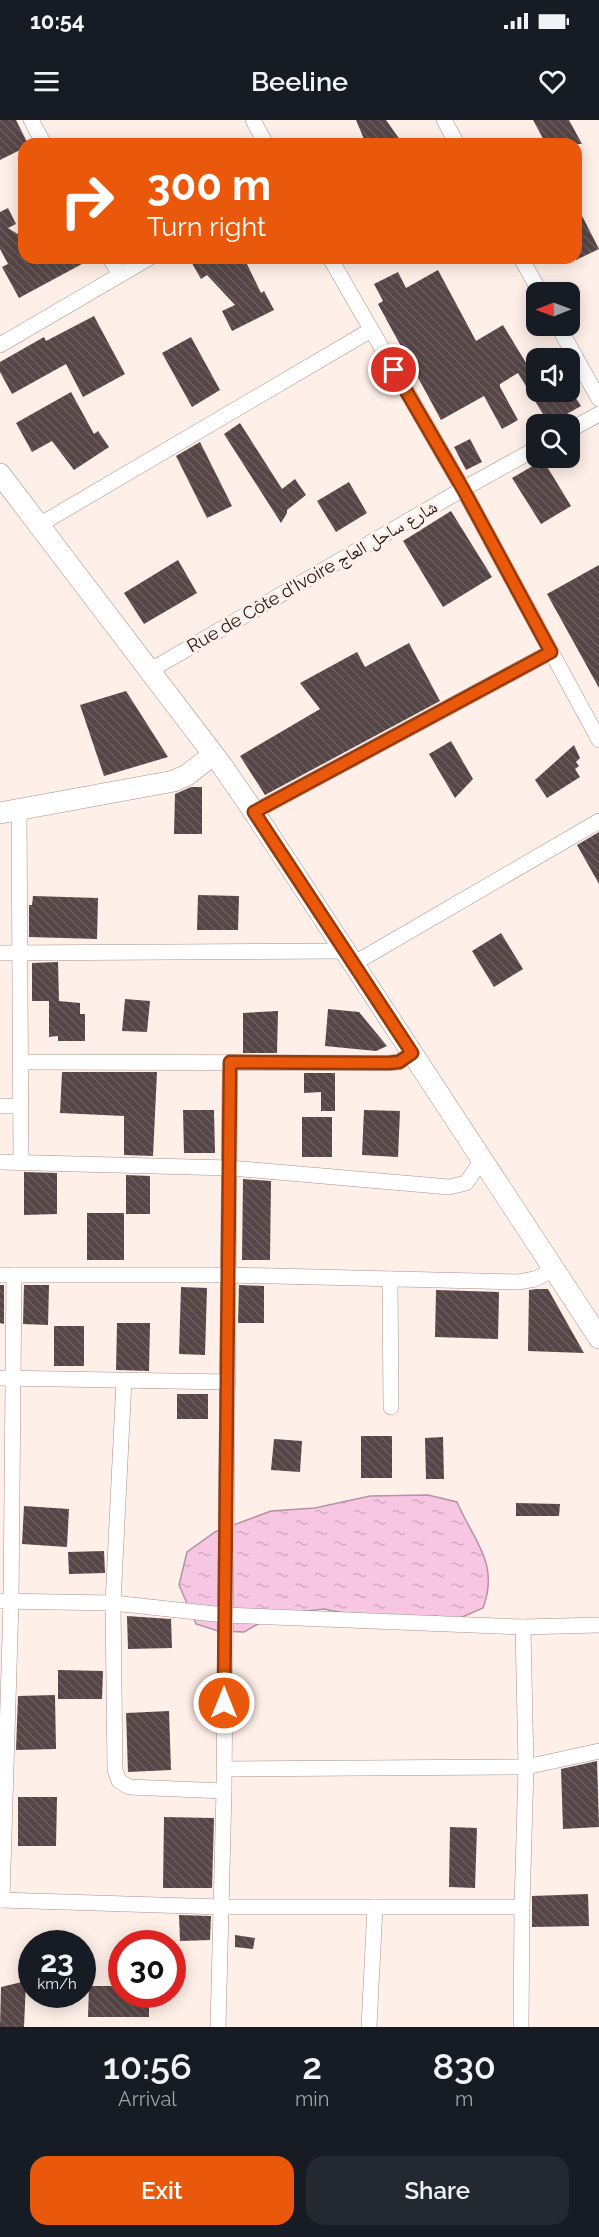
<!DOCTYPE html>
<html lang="en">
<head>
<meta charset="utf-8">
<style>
  body { margin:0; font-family:Raleway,"Noto Naskh Arabic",sans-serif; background:#242831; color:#f1f3f6; height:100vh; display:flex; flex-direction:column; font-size:22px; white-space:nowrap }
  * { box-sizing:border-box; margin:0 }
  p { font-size:20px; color:#9ea1a6 }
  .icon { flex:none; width:33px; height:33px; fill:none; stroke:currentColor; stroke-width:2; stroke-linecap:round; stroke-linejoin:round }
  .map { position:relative; height:1907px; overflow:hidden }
  .sheet { display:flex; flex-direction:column; background:#171b24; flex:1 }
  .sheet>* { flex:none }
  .hud { position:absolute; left:18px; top:18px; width:564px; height:126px; border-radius:18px; box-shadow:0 3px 15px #0003; background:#ea580c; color:#fff; overflow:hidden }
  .needle { width:39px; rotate:269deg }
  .buttons { position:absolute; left:526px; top:162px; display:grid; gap:12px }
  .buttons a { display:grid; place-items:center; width:54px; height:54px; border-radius:12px; background:#171b24; box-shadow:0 3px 15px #0003; font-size:30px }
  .speed { position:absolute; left:18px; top:1810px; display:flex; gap:12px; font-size:30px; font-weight:700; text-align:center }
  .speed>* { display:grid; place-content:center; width:78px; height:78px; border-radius:50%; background:#171b24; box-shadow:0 3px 15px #0003; line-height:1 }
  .speed small { font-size:15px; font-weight:400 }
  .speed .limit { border:9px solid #d22; background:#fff; color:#111 }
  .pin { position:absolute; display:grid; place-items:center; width:51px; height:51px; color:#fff; margin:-26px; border:3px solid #fff; border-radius:50%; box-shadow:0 2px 6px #0007 }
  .me { position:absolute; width:66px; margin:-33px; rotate:0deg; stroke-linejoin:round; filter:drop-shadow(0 0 4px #0008) }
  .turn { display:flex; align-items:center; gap:21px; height:126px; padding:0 30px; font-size:27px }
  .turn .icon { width:78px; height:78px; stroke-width:2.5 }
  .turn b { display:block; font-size:42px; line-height:51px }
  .eta { display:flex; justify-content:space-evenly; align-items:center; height:102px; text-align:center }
  .eta b { font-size:36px; font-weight:600; line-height:42px }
  .action { display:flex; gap:12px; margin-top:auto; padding:12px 30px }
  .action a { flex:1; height:69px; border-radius:18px; background:#ea580c; color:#fff; font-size:24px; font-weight:600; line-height:69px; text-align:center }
  .action a+a { background:#242831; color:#f1f3f6 }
  .status { display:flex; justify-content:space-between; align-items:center; height:42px; padding:0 30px; background:#171b24; direction:ltr }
  .status svg { height:16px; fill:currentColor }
  header { display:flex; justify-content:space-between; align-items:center; height:78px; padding:0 30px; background:#171b24; font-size:27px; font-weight:600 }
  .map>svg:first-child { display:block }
  .water { fill:url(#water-ripples); stroke:#b692a6; stroke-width:1.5 }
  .building { fill:url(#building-back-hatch) }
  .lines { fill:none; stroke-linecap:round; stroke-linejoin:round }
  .street-casing { stroke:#a5938c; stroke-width:16 }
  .secondary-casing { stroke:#a5938c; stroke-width:22 }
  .street { stroke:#fff; stroke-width:15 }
  .secondary { stroke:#fff; stroke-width:21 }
  .route-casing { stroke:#983908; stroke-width:15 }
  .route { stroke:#ea580c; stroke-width:10 }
  .labels { text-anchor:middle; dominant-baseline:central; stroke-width:6; stroke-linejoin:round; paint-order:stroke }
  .street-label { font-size:18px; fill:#201917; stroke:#ffefe9 }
</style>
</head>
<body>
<div class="status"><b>10:54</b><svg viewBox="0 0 49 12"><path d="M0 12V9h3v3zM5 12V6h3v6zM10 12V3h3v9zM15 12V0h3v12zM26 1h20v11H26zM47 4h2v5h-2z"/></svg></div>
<header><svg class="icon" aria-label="menu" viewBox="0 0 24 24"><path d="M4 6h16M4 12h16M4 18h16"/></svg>Beeline<svg class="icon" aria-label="heart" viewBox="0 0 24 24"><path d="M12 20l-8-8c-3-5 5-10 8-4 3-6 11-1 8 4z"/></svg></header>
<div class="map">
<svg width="599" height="1907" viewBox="0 0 599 1907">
  <defs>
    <pattern id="water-ripples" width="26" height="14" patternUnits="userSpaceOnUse" patternTransform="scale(1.5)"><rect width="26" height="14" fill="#f6c6e3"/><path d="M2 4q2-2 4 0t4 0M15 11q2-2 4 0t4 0" fill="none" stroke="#d3aac2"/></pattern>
    <pattern id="building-back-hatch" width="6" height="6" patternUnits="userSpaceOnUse" patternTransform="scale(1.5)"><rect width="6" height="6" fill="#574647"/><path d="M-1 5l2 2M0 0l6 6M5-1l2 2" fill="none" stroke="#6b5d5e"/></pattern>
  </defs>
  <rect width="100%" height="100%" fill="#ffefe9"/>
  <!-- water -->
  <path class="water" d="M428 1375 457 1382C473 1420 500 1443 483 1488L460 1498 373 1499 324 1489 274 1495 244 1512 218 1511 196 1504 179 1465 187 1432 215 1412 271 1391 315 1388 370 1376Z"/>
  <!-- building -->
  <g class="building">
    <polygon points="0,0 16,0 28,24 24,24 24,28 0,40"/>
    <polygon points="356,0 386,0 403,24 366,24"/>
    <polygon points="533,0 569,0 582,24 546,24"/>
    <polygon points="576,84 599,129 576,140"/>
    <polygon points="8,88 16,104 8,108 24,118 24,138 93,138 19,178 2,147 8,144 0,129 0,92"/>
    <polygon points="189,138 244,138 261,173 264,171 274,190 232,211 222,191 235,185 207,155 201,159"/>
    <polygon points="438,150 476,221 503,205 531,251 537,248 537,272 572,272 581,286 549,304 518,253 500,264 500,267 518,300 502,309 484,276 441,300 378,184 383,181 374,164 398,152 406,168"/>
    <polygon points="94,196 125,254 83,277 66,244 12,274 0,252 0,242 44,217 46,221"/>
    <polygon points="191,217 220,270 192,287 162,233"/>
    <polygon points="71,272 94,314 98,311 109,327 74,350 52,321 32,332 16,303"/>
    <polygon points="240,303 282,369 295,359 306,375 287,390 287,393 281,403 224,314"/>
    <polygon points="470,319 482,342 466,350 454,327"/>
    <polygon points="200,322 232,386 207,398 176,336"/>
    <polygon points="543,340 571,386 541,404 512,358"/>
    <polygon points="349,362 367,393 336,412 317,381"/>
    <polygon points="451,391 492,457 443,487 403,421"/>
    <polygon points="178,440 197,473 144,504 124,473"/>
    <polygon points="599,445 599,568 547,474"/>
    <polygon points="409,523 440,581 265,675 240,636 320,589 300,563 357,532 365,547"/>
    <polygon points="126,571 168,637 104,656 80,585"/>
    <polygon points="451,621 473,659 455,678 429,634"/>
    <polygon points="574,625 580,638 576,642 579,646 575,649 580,657 547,678 535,660"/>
    <polygon points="191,667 202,667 202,714 174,714 175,674"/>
    <polygon points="599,712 599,764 577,725"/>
    <polygon points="198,775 239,776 238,810 197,810"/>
    <polygon points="33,776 98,778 97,819 29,817 29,785 32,785"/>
    <polygon points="501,813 523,849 494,867 472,831"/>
    <polygon points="58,842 59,881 80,883 80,894 85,894 85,921 58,921 58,916 49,917 49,881 32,881 32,843"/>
    <polygon points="125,879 150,881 147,912 122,911"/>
    <polygon points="328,889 359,892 387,926 376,931 325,926"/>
    <polygon points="278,891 277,933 243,933 243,893"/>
    <polygon points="62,952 157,952 153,1036 124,1035 124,996 60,993"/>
    <polygon points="304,953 335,953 335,991 321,991 321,972 304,973"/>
    <polygon points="183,990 214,990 215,1033 184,1033"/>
    <polygon points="364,990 400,991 398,1037 362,1035"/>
    <rect x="302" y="997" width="30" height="40"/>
    <polygon points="24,1052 57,1053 57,1094 24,1095"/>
    <polygon points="126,1055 150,1056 150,1094 126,1094"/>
    <polygon points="243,1059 271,1061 270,1140 242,1140"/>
    <rect x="87" y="1093" width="37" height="47"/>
    <polygon points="0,1165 4,1165 4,1204 0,1203"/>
    <polygon points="24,1165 49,1165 48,1205 23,1204"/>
    <polygon points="239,1165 264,1166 264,1203 238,1203"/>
    <polygon points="181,1167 207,1168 205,1235 179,1234"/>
    <polygon points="537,1169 548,1169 584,1233 528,1231 529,1170"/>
    <polygon points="436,1170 499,1172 498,1219 435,1217"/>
    <polygon points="117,1203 150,1203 149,1251 116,1250"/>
    <rect x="54" y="1206" width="30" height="40"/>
    <rect x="177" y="1274" width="31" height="25"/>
    <rect x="361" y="1316" width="31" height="42"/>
    <polygon points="443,1317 444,1359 426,1359 425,1318"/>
    <polygon points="274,1319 302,1321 300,1352 271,1350"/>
    <polygon points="516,1383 560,1384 559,1396 516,1396"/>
    <polygon points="24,1386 69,1389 67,1427 22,1424"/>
    <polygon points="104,1431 105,1453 69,1454 68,1432"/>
    <polygon points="127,1496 171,1499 172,1528 128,1529"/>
    <polygon points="58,1550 103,1551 102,1579 58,1579"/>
    <polygon points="55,1575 56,1629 16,1630 18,1576"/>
    <polygon points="169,1591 171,1650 128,1652 126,1593"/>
    <polygon points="597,1641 599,1707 563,1709 561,1649"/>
    <polygon points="18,1677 57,1677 56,1726 18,1726"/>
    <polygon points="164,1697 214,1698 212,1768 163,1768"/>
    <polygon points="450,1707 477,1708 475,1768 449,1767"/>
    <polygon points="588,1774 589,1806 532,1807 532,1776"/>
    <polygon points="179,1795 211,1796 210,1820 180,1821"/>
    <polygon points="235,1815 255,1818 253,1829 235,1827"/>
    <polygon points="26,1861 24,1907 0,1907 1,1867"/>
    <polygon points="89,1866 122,1866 122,1875 149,1875 149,1897 88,1897"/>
  </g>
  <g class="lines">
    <!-- street casing -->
    <g class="street-casing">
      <g id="street">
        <polyline points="31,0 44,24"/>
        <polyline points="253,0 266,24"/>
        <polyline points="444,0 457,24"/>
        <polyline points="110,138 120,155"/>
        <polyline points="330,138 463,369 599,620"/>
        <polyline points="521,138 540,172"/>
        <polyline points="558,206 599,279"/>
        <polyline points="0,225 149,138"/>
        <polyline points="570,310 599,294"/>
        <polyline points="39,405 371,210"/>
        <polyline points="149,551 463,369 537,328"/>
        <polyline points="19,690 21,1042"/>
        <polyline points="254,692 551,532"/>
        <polyline points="0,833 345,831"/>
        <polyline points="353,844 599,701"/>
        <polyline points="21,942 388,943 399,942 412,933"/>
        <polyline points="0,986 21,986"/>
        <polyline points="0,1042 230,1048 449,1067 466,1063 482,1040"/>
        <polyline points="0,1155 229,1155 518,1162 535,1159 554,1149"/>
        <polyline points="390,1159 391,1287"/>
        <polyline points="0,1258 228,1262"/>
        <polyline points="124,1260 113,1483 115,1650 119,1661 129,1667 224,1671"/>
        <polyline points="0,1481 113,1483 224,1495 523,1507 599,1505"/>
        <polyline points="224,1649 526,1647 599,1631"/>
        <polyline points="0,1780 222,1787 522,1787"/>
        <polyline points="2,1780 11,1482 14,1155"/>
        <polyline points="218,1907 224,1671 230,942"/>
        <polyline points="369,1907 375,1787"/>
        <polyline points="521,1907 522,1787 526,1647 523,1507"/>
      </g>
    </g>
    <!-- secondary casing -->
    <g class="secondary-casing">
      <g id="secondary">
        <polyline points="0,354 223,647 254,692 599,1218"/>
        <polyline points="0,693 174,661 187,655 213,635"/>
      </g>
    </g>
    <!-- street -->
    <use href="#street" class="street"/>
    <!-- secondary -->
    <use href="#secondary" class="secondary"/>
  </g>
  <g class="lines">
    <!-- route casing -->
    <g class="route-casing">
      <polyline id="route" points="224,1583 230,942 388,943 399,942 412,933 254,692 551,532 463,369 394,250"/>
    </g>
    <!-- route -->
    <use href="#route" class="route"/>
  </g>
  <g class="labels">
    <!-- street labels -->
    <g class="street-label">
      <text transform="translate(312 456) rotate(-30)">Rue de Côte d'Ivoire شارع ساحل العاج</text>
    </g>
  </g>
</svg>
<div class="buttons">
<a><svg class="needle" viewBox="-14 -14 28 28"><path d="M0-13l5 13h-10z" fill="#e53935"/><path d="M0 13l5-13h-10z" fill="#9ea1a6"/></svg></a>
<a><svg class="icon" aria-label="sound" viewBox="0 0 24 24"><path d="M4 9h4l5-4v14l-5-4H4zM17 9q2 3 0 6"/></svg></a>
<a><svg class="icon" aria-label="search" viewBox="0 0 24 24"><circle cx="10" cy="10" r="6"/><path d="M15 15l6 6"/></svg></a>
</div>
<div class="speed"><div>23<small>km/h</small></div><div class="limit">30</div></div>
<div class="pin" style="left:394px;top:250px;background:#d93025"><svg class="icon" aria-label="arrive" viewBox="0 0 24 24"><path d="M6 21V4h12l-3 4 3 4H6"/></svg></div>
<svg class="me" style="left:224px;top:1583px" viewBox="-20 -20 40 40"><circle r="17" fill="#ea580c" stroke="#fff" stroke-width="3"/><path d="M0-11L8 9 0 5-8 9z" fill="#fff"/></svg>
<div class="hud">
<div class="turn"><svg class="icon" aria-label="right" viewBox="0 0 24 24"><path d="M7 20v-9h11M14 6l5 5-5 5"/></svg><div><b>300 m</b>Turn right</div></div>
</div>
</div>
<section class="sheet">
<div class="eta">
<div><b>10:56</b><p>Arrival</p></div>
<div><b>2</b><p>min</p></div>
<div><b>830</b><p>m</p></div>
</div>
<div class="action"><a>Exit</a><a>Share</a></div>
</section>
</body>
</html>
